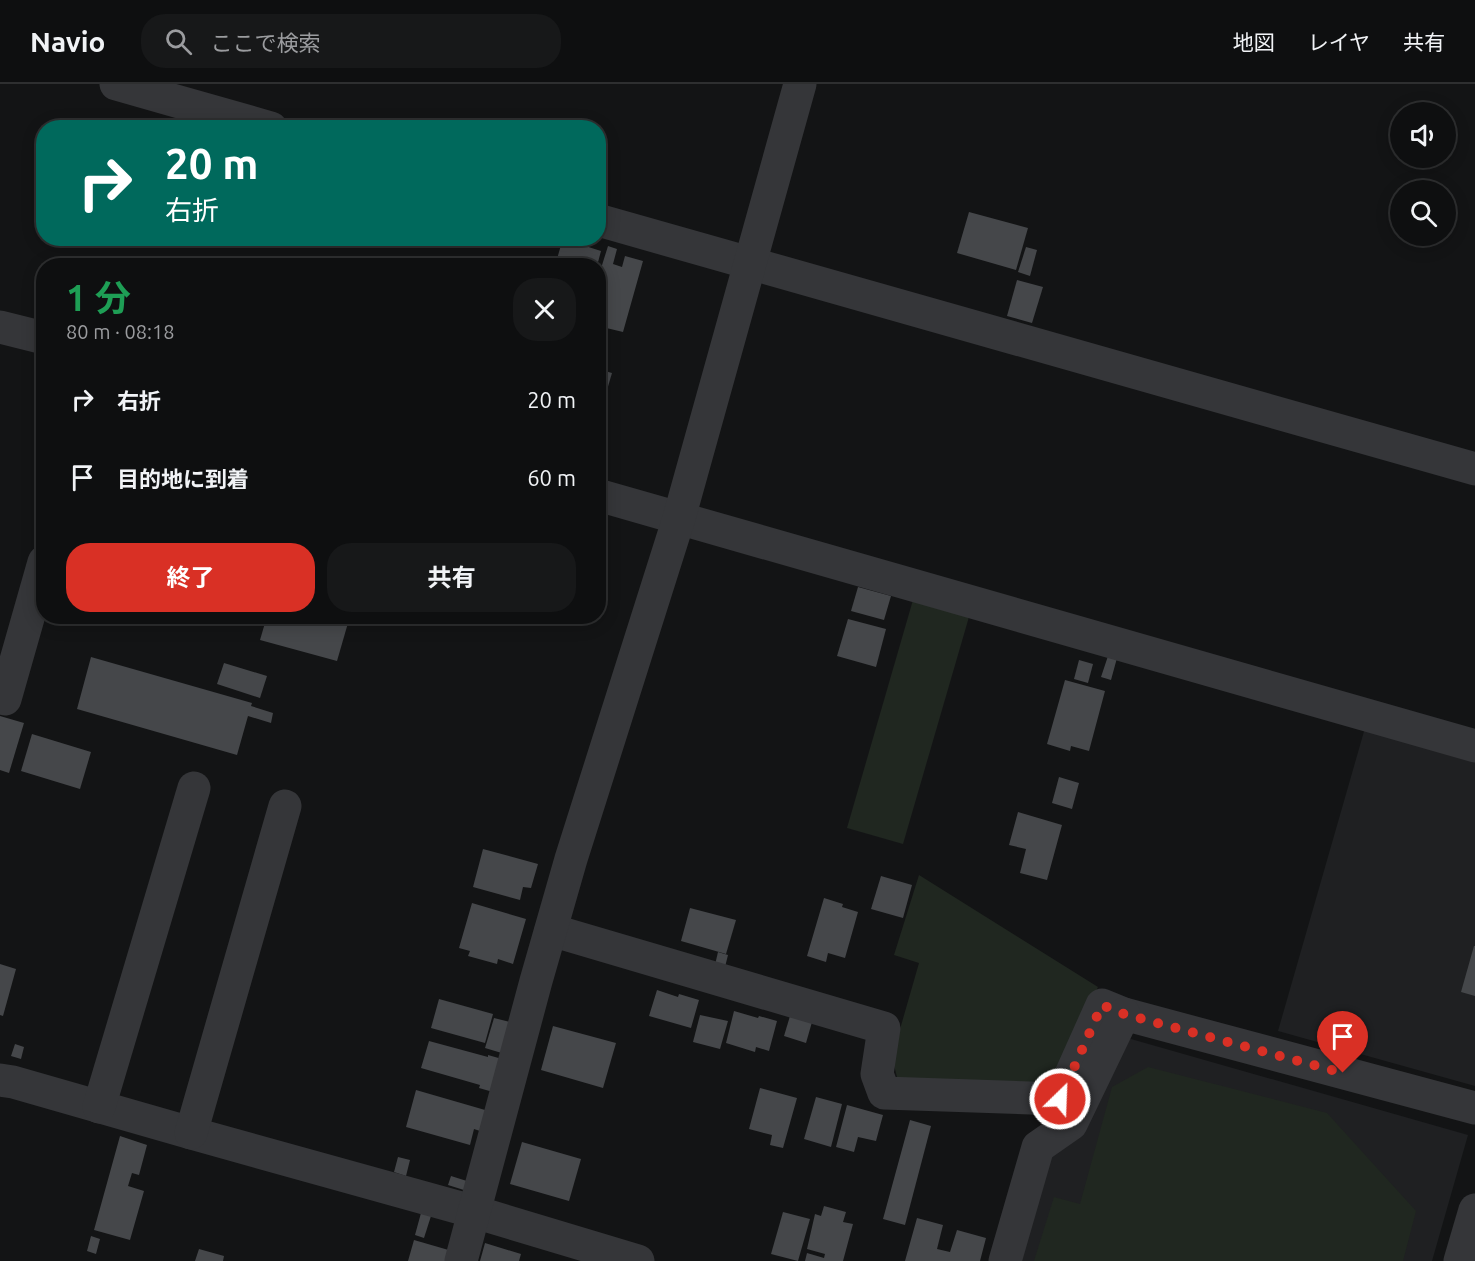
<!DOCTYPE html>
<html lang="ja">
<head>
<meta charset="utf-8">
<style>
  body { margin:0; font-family:Ubuntu,"Noto Sans JP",sans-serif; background:#171819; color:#f1f3f6; height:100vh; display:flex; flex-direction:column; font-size:22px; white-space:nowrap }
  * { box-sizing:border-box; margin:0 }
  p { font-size:20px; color:#9b9c9f }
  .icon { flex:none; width:33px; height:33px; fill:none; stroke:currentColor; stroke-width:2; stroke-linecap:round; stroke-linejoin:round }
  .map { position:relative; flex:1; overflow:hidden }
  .sheet { position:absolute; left:36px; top:174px; width:570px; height:366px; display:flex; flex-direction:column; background:#0e0f10; border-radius:24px; box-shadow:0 3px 15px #0003,0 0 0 2px #2e2f30 }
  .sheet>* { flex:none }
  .guide { position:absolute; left:36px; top:36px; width:570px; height:126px; border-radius:24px; box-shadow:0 3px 15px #0003,0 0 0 2px #2e2f30; background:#00695c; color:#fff; overflow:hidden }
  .buttons { position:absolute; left:1390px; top:18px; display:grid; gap:12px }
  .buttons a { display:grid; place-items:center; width:66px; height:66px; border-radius:50%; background:#0e0f10; box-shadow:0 3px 15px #0003,0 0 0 2px #2e2f30; font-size:30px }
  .pin { position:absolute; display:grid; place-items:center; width:51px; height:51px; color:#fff; margin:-62px -26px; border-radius:50% 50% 50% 0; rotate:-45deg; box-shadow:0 0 6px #0007 }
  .pin .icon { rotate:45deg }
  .me { position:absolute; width:66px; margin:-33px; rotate:24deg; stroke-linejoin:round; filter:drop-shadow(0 0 4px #0008) }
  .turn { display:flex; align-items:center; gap:21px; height:126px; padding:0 30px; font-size:27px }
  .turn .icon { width:78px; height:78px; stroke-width:2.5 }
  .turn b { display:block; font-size:42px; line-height:51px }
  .round { display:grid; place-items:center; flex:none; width:63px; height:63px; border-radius:24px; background:#171819 }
  .head { display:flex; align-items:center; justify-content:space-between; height:102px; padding:0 30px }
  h1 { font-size:36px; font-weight:700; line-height:45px; color:#1e9e55 }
  .button { display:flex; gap:12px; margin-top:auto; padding:12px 30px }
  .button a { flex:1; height:69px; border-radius:24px; background:#d93025; color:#fff; font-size:24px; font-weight:700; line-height:69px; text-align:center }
  .button a+a { background:#171819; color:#f1f3f6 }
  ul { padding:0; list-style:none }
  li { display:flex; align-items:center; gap:18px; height:78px; padding:0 30px }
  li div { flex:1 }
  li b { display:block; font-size:22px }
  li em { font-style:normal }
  header { display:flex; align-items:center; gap:36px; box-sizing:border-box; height:84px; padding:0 30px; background:#0e0f10; border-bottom:2px solid #2e2f30 }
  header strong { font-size:28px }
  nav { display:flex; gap:33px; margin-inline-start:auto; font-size:21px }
  .search { width:420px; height:54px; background:#171819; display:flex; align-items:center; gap:15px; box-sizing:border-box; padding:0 21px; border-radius:24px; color:#9b9c9f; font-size:22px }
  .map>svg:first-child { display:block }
  .built { fill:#1f2022 }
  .green { fill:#202720 }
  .building { fill:#45474a }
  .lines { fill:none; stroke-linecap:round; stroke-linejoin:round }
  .minor { stroke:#353639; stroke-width:33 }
  .route { stroke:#d93025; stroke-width:10; stroke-dasharray:0 18 }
</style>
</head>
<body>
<header>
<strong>Navio</strong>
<div class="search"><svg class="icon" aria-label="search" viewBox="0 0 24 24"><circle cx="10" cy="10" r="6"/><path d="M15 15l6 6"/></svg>ここで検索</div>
<nav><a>地図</a><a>レイヤ</a><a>共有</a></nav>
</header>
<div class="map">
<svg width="1475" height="1177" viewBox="0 0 1475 1177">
  <rect width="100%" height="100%" fill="#131415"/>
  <!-- built -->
  <g class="built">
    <polygon points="1367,637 1475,667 1475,1002 1278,947"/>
    <polygon points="1124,953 1468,1051 1432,1177 1017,1177 1047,1071"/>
  </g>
  <!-- green -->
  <g class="green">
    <polygon points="915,509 971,526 903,760 847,744"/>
    <polygon points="919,791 1098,903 1051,999 899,1001 892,973 919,879 894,871"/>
    <polygon points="1148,983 1327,1029 1416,1127 1403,1177 1034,1177 1054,1113 1080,1120 1112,1003"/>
  </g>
  <!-- building -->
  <g class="building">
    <polygon points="969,128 1028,144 1016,186 957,169"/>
    <polygon points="563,154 580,154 579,160 601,167 597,182 555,182"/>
    <polygon points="608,162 617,165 613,180 622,183 625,172 643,177 623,248 598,242 598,194"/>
    <polygon points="1026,163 1037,166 1030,192 1018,188"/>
    <polygon points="1017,196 1043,203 1032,239 1007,232"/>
    <polygon points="598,285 612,289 599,333 598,333"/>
    <polygon points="858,503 891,512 884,536 851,527"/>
    <polygon points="267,532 350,532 337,577 260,556"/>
    <polygon points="848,535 886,545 876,583 837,572"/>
    <polygon points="1108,572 1117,574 1111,596 1101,593"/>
    <polygon points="91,573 252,619 251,622 273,629 271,639 248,632 237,671 77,625"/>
    <polygon points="1079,576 1093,580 1088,599 1074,595"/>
    <polygon points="224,579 267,592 260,614 217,600"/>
    <polygon points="1065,596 1105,607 1089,667 1071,662 1070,667 1047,660"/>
    <polygon points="0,632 24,639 9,689 0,686"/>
    <polygon points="32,650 91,668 80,705 21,687"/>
    <polygon points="1059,693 1079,699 1072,725 1052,719"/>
    <polygon points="1018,728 1062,741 1047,796 1020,789 1026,765 1009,761"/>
    <polygon points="483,765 538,780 531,804 523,803 520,816 473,803"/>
    <polygon points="881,792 912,801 903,834 871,825"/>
    <polygon points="824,814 843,820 842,823 858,828 845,874 828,869 826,878 807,872"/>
    <polygon points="472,819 526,835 513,880 498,875 497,880 468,872 470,867 459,864"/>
    <polygon points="690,824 736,836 726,870 681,857"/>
    <polygon points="1474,862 1475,862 1475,912 1461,908"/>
    <polygon points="718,868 728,871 724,887 714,885"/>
    <polygon points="0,880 16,885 3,932 0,931"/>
    <polygon points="657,906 678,913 679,910 699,916 691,944 649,932"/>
    <polygon points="439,915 493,930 485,959 431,944"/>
    <polygon points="734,927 758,934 759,932 777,937 769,967 756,963 755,968 726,959"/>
    <polygon points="700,931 728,937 720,965 693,958"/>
    <polygon points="790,932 812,938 806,959 784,952"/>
    <polygon points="494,934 514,939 505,970 485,964"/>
    <polygon points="553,942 616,959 603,1004 541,986"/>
    <polygon points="429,957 488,973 488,971 502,975 493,1008 479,1004 480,1001 421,984"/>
    <polygon points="15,960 24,963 21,975 11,972"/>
    <polygon points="760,1004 797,1014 783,1064 770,1061 772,1051 749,1045"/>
    <polygon points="416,1006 492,1028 486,1049 474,1045 470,1061 406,1043"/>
    <polygon points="816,1013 842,1020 831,1063 804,1055"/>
    <polygon points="847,1021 883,1031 876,1057 858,1053 854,1068 836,1063"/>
    <polygon points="910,1036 931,1042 905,1141 883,1135"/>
    <polygon points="120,1052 147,1061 139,1091 132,1089 128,1102 144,1107 130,1156 94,1146"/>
    <polygon points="522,1058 581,1075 569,1117 510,1100"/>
    <polygon points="398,1073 410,1076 406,1092 394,1088"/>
    <polygon points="451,1092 470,1098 467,1107 448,1101"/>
    <polygon points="824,1122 846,1128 843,1138 853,1140 843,1177 805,1177 807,1169 824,1174 825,1170 807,1165 815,1130 821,1132"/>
    <polygon points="783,1128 810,1135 798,1177 771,1170"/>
    <polygon points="421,1129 431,1132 424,1154 415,1151"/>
    <polygon points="917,1134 943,1141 937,1165 950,1168 957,1146 986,1154 980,1177 905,1177"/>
    <polygon points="91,1152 100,1155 96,1170 87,1167"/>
    <polygon points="414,1156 452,1167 449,1177 408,1177"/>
    <polygon points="485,1159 521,1170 519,1177 480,1177"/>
    <polygon points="199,1165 224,1172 223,1177 195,1177"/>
  </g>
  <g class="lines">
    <!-- minor -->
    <g class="minor">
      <polyline points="116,0 271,44"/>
      <polyline points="598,136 1475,385"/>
      <polyline points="0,243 44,254"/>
      <polyline points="598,411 1475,662"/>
      <polyline points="5,615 44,478"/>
      <polyline points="551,846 884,944 877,990 884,1009 1060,1015 1102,921 1124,930 1475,1024"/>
      <polyline points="0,996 13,998 191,1049 475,1128 638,1177"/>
      <polyline points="99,1023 194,704"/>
      <polyline points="191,1049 285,722"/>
      <polyline points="461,1177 536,897 571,775 679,434 800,0"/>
      <polyline points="1005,1177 1038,1063 1071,1040 1124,930"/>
      <polyline points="1460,1177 1475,1126"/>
    </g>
  </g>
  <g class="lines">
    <!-- route -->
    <polyline class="route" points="1060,1015 1102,921 1124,930 1343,989"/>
  </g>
</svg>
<div class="buttons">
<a><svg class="icon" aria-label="sound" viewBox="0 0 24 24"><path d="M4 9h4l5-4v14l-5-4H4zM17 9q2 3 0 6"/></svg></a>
<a><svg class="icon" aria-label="search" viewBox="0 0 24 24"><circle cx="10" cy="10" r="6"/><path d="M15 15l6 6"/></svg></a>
</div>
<div class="pin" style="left:1343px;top:989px;background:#d93025"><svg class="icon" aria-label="arrive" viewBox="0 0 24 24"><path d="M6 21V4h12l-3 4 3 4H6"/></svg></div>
<svg class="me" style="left:1060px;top:1015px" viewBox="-20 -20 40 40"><circle r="17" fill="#d93025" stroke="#fff" stroke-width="3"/><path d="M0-11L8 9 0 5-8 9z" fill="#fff"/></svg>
<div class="guide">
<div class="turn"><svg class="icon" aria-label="right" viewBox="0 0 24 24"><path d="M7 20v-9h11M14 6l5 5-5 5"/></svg><div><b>20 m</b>右折</div></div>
</div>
<section class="sheet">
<div class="head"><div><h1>1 分</h1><p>80 m · 08:18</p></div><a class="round"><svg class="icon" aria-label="close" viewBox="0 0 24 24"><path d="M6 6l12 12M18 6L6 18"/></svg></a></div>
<ul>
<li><svg class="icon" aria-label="right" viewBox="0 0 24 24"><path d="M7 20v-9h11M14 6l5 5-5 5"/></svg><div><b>右折</b></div><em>20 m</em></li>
<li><svg class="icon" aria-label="arrive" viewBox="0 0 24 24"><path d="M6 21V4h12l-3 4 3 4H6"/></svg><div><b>目的地に到着</b></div><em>60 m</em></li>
</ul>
<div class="button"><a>終了</a><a>共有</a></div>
</section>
</div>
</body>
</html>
